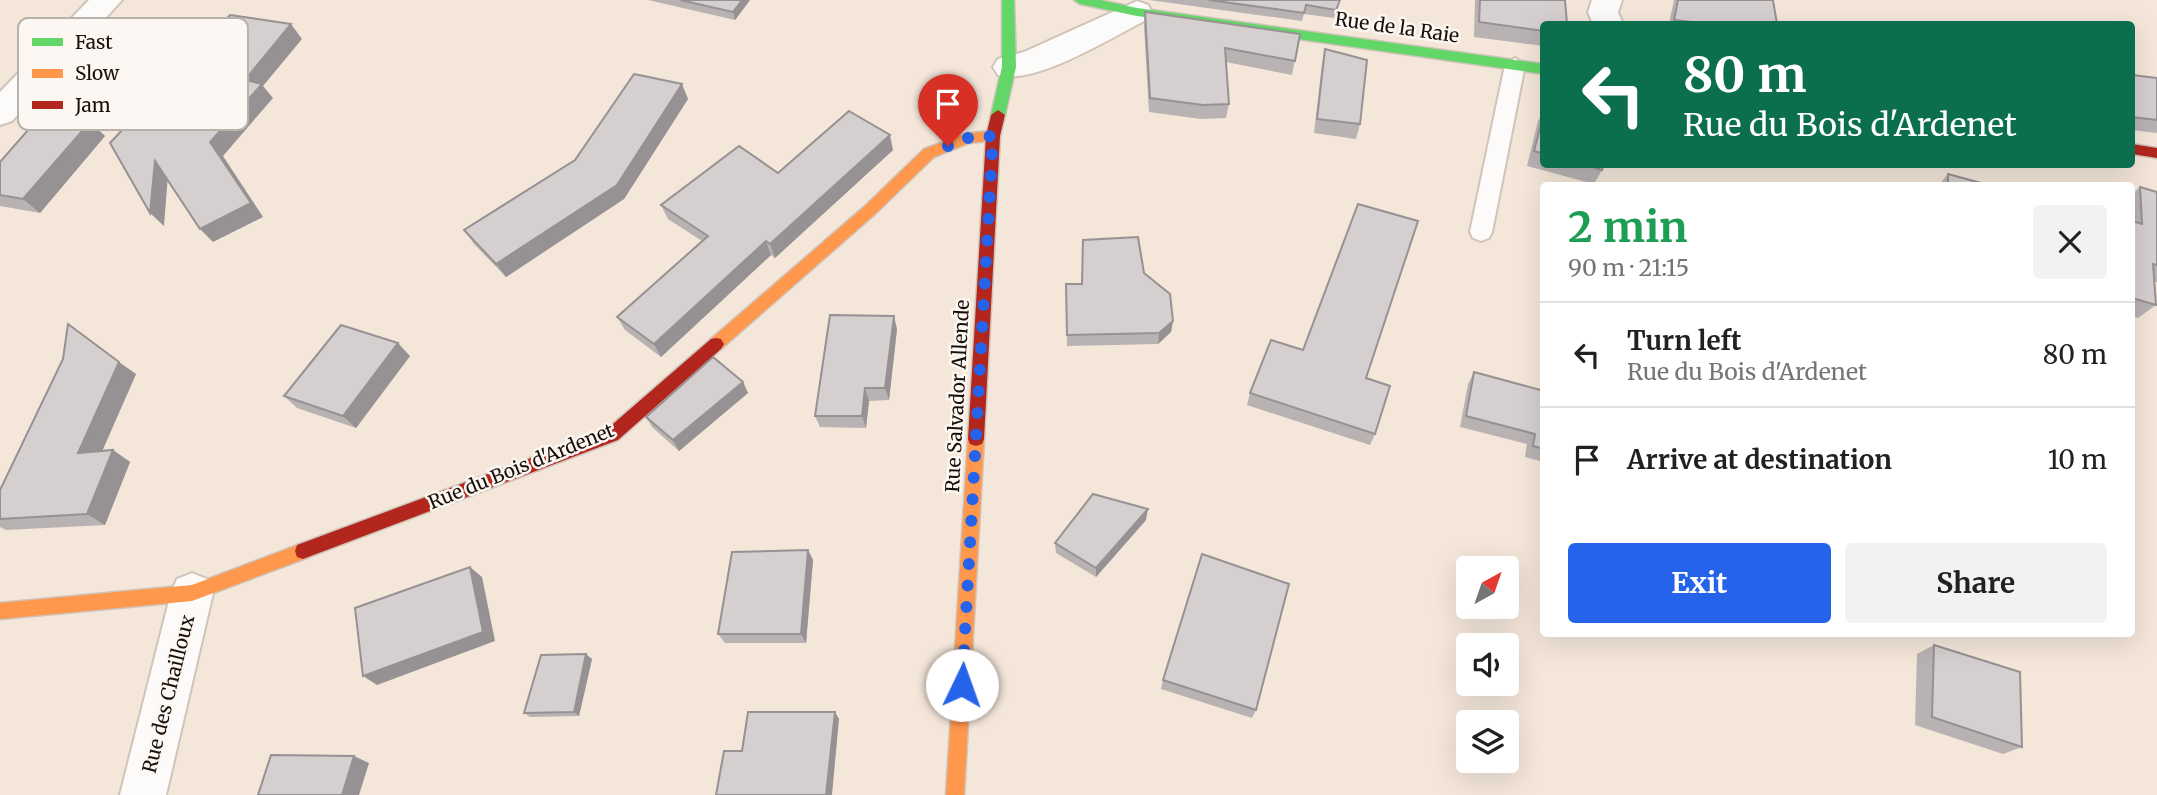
<!DOCTYPE html>
<html lang="en">
<head>
<meta charset="utf-8">
<style>
  body { margin:0; font-family:Merriweather,serif; background:#f2f2f2; color:#202124; height:100vh; display:flex; flex-direction:column; font-size:26px; white-space:nowrap }
  * { box-sizing:border-box; margin:0 }
  p { font-size:23px; color:#757577 }
  .icon { flex:none; width:38px; height:38px; fill:none; stroke:currentColor; stroke-width:2; stroke-linecap:round; stroke-linejoin:round }
  .map { position:relative; flex:1; overflow:hidden }
  .sheet { position:absolute; left:1540px; top:182px; width:595px; height:455px; display:flex; flex-direction:column; background:#fff; border-radius:7px; box-shadow:0 7px 28px #0002 }
  .sheet>* { flex:none }
  .guide { position:absolute; left:1540px; top:21px; width:595px; height:147px; border-radius:7px; box-shadow:0 7px 28px #0002; background:#0b6e4f; color:#fff; overflow:hidden }
  .needle { width:46px; rotate:40deg }
  .buttons { position:absolute; left:1456px; top:556px; display:grid; gap:14px }
  .buttons a { display:grid; place-items:center; width:63px; height:63px; border-radius:7px; background:#fff; box-shadow:0 7px 28px #0002; font-size:35px }
  .pin { position:absolute; display:grid; place-items:center; width:60px; height:60px; color:#fff; margin:-72px -30px; border-radius:50% 50% 50% 0; rotate:-45deg; box-shadow:0 0 7px #0007 }
  .pin .icon { rotate:45deg }
  .me { position:absolute; width:77px; margin:-38px; rotate:3deg; stroke-linejoin:round; filter:drop-shadow(0 0 5px #0008) }
  .turn { display:flex; align-items:center; gap:24px; height:147px; padding:0 28px; font-size:32px }
  .turn .icon { width:91px; height:91px; stroke-width:2.5 }
  .turn b { display:block; font-size:49px; line-height:60px }
  .round { display:grid; place-items:center; flex:none; width:74px; height:74px; border-radius:7px; background:#f2f2f2 }
  .summary { display:flex; align-items:center; justify-content:space-between; height:119px; padding:0 28px }
  h1 { font-size:42px; font-weight:700; line-height:52px; color:#1e9e55 }
  .action { display:flex; gap:14px; margin-top:auto; padding:14px 28px }
  .action a { flex:1; height:80px; border-radius:7px; background:#2563eb; color:#fff; font-size:28px; font-weight:700; line-height:80px; text-align:center }
  .action a+a { background:#f2f2f2; color:#202124 }
  ul { padding:0; list-style:none }
  li { display:flex; align-items:center; gap:21px; height:105px; padding:0 28px; border-top:2px solid #e0e0e0 }
  li div { flex:1 }
  li b { display:block; font-size:26px }
  li em { font-style:normal }
  .map>svg:first-child { display:block }
  .lines { fill:none; stroke-linecap:round; stroke-linejoin:round }
  .lane-casing { stroke:#cfc4ba; stroke-width:4 }
  .street-casing { stroke:#cfc4ba; stroke-width:4 }
  .fast-casing { stroke:#cfc4ba; stroke-width:3 }
  .slow-casing { stroke:#cfc4ba; stroke-width:3 }
  .jam-casing { stroke:#cfc4ba; stroke-width:3 }
  .lane { fill:#fdfbf9; fill-rule:evenodd }
  .street { fill:#fdfbf9; fill-rule:evenodd }
  .fast { fill:#63d668; fill-rule:evenodd }
  .slow { fill:#ff974d; fill-rule:evenodd }
  .jam { fill:#b3261e; fill-rule:evenodd }
  .wall { fill:#b8b2b3 }
  .shaded-wall { fill:#969192 }
  .building { fill:#d6cfd0; stroke:#969192; stroke-width:2 }
  .route { stroke:#2563eb; stroke-width:12; stroke-dasharray:0 21.6 }
  .labels { text-anchor:middle; dominant-baseline:central; stroke-width:5; stroke-linejoin:round; paint-order:stroke }
  .street-label { font-size:19px; fill:#181008; stroke:#fcf7f2 }
  .key { fill:#fcf7f2; stroke:#b8b2ac; stroke-width:2 }
  .key-label { font-size:19px; fill:#181008 }
</style>
</head>
<body>
<div class="map">
<svg width="2157" height="795" viewBox="0 0 2157 795">
  <rect width="100%" height="100%" fill="#f4e6d9"/>
  <g class="lines">
    <!-- lane casing -->
    <g class="lane-casing">
      <polygon id="lane" points="1515,58 1525,65 1492,232 1489,238 1481,241 1473,238 1470,232 1505,65"/>
    </g>
    <!-- street casing -->
    <g class="street-casing">
      <g id="street">
        <polygon points="89,0 122,0 12,121 0,125 0,92"/>
        <polygon points="1592,0 1622,0 1618,12 1623,24 1593,24 1588,12"/>
        <path d="M1137 1 1148 5 1152 12 1148 19C1112 37 1035 86 998 75L993 67 998 59 1024 52Z"/>
        <polygon points="192,573 207,579 213,593 166,795 120,795 171,593 177,579"/>
      </g>
    </g>
    <!-- fast casing -->
    <g class="fast-casing">
      <g id="fast">
        <polygon points="1002,0 1014,0 1016,67 1005,115 998,120 991,115 1002,67"/>
        <polygon points="1074,0 1100,0 1137,8 1544,64 1544,74 1137,16 1080,4"/>
      </g>
    </g>
    <!-- slow casing -->
    <g class="slow-casing">
      <g id="slow">
        <polygon points="993,131 998,132 1000,136 998,140 969,143 934,157 875,214 721,349 711,349 708,344 711,339 865,206 924,149 968,133"/>
        <polygon points="976,432 982,434 984,439 964,795 946,795 968,439 970,434"/>
        <polygon points="303,543 309,545 311,551 309,557 192,601 0,619 0,603 192,585"/>
      </g>
    </g>
    <!-- jam casing -->
    <g class="jam-casing">
      <g id="jam">
        <polygon points="998,110 1005,115 1000,136 984,439 982,444 976,446 970,444 968,439 986,136 991,115"/>
        <polygon points="2132,144 2157,148 2157,158 2132,154"/>
        <polygon points="716,338 721,339 724,344 721,349 618,440 303,559 297,557 295,551 297,545 606,430 711,339"/>
      </g>
    </g>
    <!-- lane -->
    <use href="#lane" class="lane"/>
    <!-- street -->
    <use href="#street" class="street"/>
    <!-- fast -->
    <use href="#fast" class="fast"/>
    <!-- slow -->
    <use href="#slow" class="slow"/>
    <!-- jam -->
    <use href="#jam" class="jam"/>
  </g>
  <!-- wall -->
  <g class="wall">
    <polygon points="648,0 750,0 735,20"/>
    <polygon points="1149,0 1340,0 1334,18 1304,14 1302,21"/>
    <polygon points="1475,0 1565,0 1544,24 1544,46 1474,37"/>
    <polygon points="1674,0 1773,0 1777,24 1669,24"/>
    <polygon points="1145,12 1300,34 1292,75 1226,62 1229,104 1226,118 1201,119 1149,112 1144,27"/>
    <polygon points="1325,49 1360,124 1356,139 1314,133 1322,64"/>
    <polygon points="2132,75 2157,78 2157,133 2132,130"/>
    <polygon points="688,99 624,199 506,277 474,244 464,230"/>
    <polygon points="1544,110 1544,164 1604,164 1602,170 1594,184 1527,166 1538,121"/>
    <polygon points="90,122 105,136 40,213 0,206 0,162"/>
    <polygon points="893,150 775,258 771,255 661,357 625,330 617,317 702,241 668,219 661,205 778,173"/>
    <polygon points="1948,174 1992,186 1938,186"/>
    <polygon points="2140,187 2157,192 2157,282 2154,282 2156,305 2138,318 2132,316 2132,194"/>
    <polygon points="1144,273 1173,321 1171,332 1158,344 1067,346 1066,284 1082,284"/>
    <polygon points="897,329 889,400 869,401 866,428 820,427 815,416"/>
    <polygon points="410,356 356,428 297,408 284,396"/>
    <polygon points="1474,372 1544,391 1544,462 1525,457 1527,444 1460,427 1468,384"/>
    <polygon points="136,374 102,451 113,450 130,462 105,525 6,530 0,527 0,490"/>
    <polygon points="1366,378 1375,434 1370,445 1247,405 1250,393"/>
    <polygon points="743,382 748,393 679,451 652,427 646,417"/>
    <polygon points="1146,520 1096,577 1056,553 1055,543"/>
    <polygon points="808,550 813,560 806,643 725,643 718,634"/>
    <polygon points="1934,645 2022,747 2003,754 1915,725 1917,654"/>
    <polygon points="592,659 579,716 530,717 524,713"/>
    <polygon points="1163,680 1256,710 1252,718 1161,689"/>
  </g>
  <!-- shaded-wall -->
  <g class="shaded-wall">
    <polygon points="742,0 750,0 735,20 733,12"/>
    <polygon points="291,24 302,39 263,86 273,98 223,156 263,217 213,242 200,229 210,142 245,80"/>
    <polygon points="682,84 688,99 624,199 506,277 496,264"/>
    <polygon points="90,122 105,136 40,213 23,199"/>
    <polygon points="890,135 893,150 775,258 770,244"/>
    <polygon points="155,161 168,174 164,226 150,213"/>
    <polygon points="766,241 771,255 661,357 654,344"/>
    <polygon points="894,316 897,329 889,400 885,388"/>
    <polygon points="1173,321 1171,332 1158,344 1159,333"/>
    <polygon points="398,343 410,356 356,428 343,416"/>
    <polygon points="119,362 136,374 96,465 78,453"/>
    <polygon points="743,382 748,393 679,451 673,440"/>
    <polygon points="865,388 869,401 866,428 862,416"/>
    <polygon points="113,450 130,462 105,525 87,514"/>
    <polygon points="1148,509 1146,520 1096,577 1096,568"/>
    <polygon points="808,550 813,560 806,643 801,634"/>
    <polygon points="470,567 482,577 495,641 377,685 363,676"/>
    <polygon points="586,654 592,659 579,716 574,712"/>
    <polygon points="835,712 839,719 832,795 826,795"/>
    <polygon points="354,756 369,763 359,795 342,795"/>
  </g>
  <!-- building -->
  <g class="building">
    <polygon points="680,0 742,0 733,12"/>
    <polygon points="1209,0 1340,0 1336,10 1306,5 1304,13"/>
    <polygon points="1480,0 1565,0 1567,24 1544,24 1544,31 1479,22"/>
    <polygon points="1678,0 1773,0 1777,24 1709,24 1674,20"/>
    <polygon points="1145,12 1300,34 1295,61 1225,48 1229,104 1203,105 1150,98"/>
    <polygon points="230,15 291,24 245,80 262,84 210,142 251,203 200,229 155,161 150,213 110,143"/>
    <polygon points="1325,49 1367,60 1360,124 1317,119"/>
    <polygon points="634,74 682,84 617,185 496,264 464,230 575,160"/>
    <polygon points="2132,75 2157,78 2157,120 2132,117"/>
    <polygon points="849,111 890,135 770,244 766,241 654,344 617,317 708,236 661,205 739,146 778,173"/>
    <polygon points="1544,113 1544,154 1534,151"/>
    <polygon points="42,114 90,122 23,199 0,195 0,162"/>
    <polygon points="1583,164 1604,164 1602,170"/>
    <polygon points="1948,174 1992,186 1948,186"/>
    <polygon points="2140,187 2157,192 2157,265 2153,264 2156,305 2132,298 2132,221 2142,224"/>
    <polygon points="1358,204 1418,221 1366,378 1390,386 1375,434 1250,393 1271,340 1303,350"/>
    <polygon points="1138,237 1144,273 1170,294 1173,321 1159,333 1067,335 1066,284 1082,284 1083,240"/>
    <polygon points="830,315 894,316 885,388 865,388 862,416 815,416"/>
    <polygon points="68,324 119,362 78,453 113,450 87,514 0,519 0,490 63,359"/>
    <polygon points="341,325 398,343 343,416 284,396"/>
    <polygon points="713,357 743,382 673,440 646,417"/>
    <polygon points="1474,372 1544,391 1544,449 1533,446 1535,434 1466,416"/>
    <polygon points="1093,494 1148,509 1096,568 1055,543"/>
    <polygon points="808,550 801,634 718,634 732,552"/>
    <polygon points="1202,554 1289,584 1256,710 1163,680"/>
    <polygon points="470,567 483,632 363,676 355,608"/>
    <polygon points="1934,645 2020,672 2022,747 1932,717"/>
    <polygon points="586,654 574,712 524,713 541,655"/>
    <polygon points="748,712 835,712 826,795 716,795 724,751 742,751"/>
    <polygon points="271,755 354,756 342,795 258,795"/>
  </g>
  <g class="lines">
    <!-- route -->
    <polyline class="route" points="948,146 968,138 993,136 962,685"/>
  </g>
  <g class="labels">
    <!-- street labels -->
    <g class="street-label">
      <text transform="translate(1397 27) rotate(8)">Rue de la Raie</text>
      <text transform="translate(957 396) rotate(-87)">Rue Salvador Allende</text>
      <text transform="translate(521 466) rotate(-22)">Rue du Bois d'Ardenet</text>
      <text transform="translate(168 694) rotate(-76)">Rue des Chailloux</text>
    </g>
  </g>
  <!-- legend -->
  <rect x="18" y="18" width="230" height="112" rx="10" class="key"/>
  <rect x="32" y="38" width="31" height="8" fill="#63d668"/>
  <rect x="32" y="69" width="31" height="9" fill="#ff974d"/>
  <rect x="32" y="101" width="31" height="8" fill="#b3261e"/>
  <g class="key-label">
    <text x="75" y="49">Fast</text>
    <text x="75" y="80">Slow</text>
    <text x="75" y="112">Jam</text>
  </g>
</svg>
<div class="buttons">
<a><svg class="needle" viewBox="-14 -14 28 28"><path d="M0-13l5 13h-10z" fill="#e53935"/><path d="M0 13l5-13h-10z" fill="#757577"/></svg></a>
<a><svg class="icon" aria-label="sound" viewBox="0 0 24 24"><path d="M4 9h4l5-4v14l-5-4H4zM17 9q2 3 0 6"/></svg></a>
<a><svg class="icon" aria-label="layers" viewBox="0 0 24 24"><path d="M12 4l9 5-9 5-9-5zM3 14l9 5 9-5"/></svg></a>
</div>
<div class="pin" style="left:948px;top:146px;background:#d93025"><svg class="icon" aria-label="arrive" viewBox="0 0 24 24"><path d="M6 21V4h12l-3 4 3 4H6"/></svg></div>
<svg class="me" style="left:962px;top:685px" viewBox="-20 -20 40 40"><circle r="19" fill="#fff"/><path d="M0-13L10 11 0 6-10 11z" fill="#2563eb"/></svg>
<div class="guide">
<div class="turn"><svg class="icon" aria-label="left" viewBox="0 0 24 24"><path d="M17 20v-9H6M10 6l-5 5 5 5"/></svg><div><b>80 m</b>Rue du Bois d'Ardenet</div></div>
</div>
<section class="sheet">
<div class="summary"><div><h1>2 min</h1><p>90 m · 21:15</p></div><a class="round"><svg class="icon" aria-label="close" viewBox="0 0 24 24"><path d="M6 6l12 12M18 6L6 18"/></svg></a></div>
<ul>
<li><svg class="icon" aria-label="left" viewBox="0 0 24 24"><path d="M17 20v-9H6M10 6l-5 5 5 5"/></svg><div><b>Turn left</b><p>Rue du Bois d'Ardenet</p></div><em>80 m</em></li>
<li><svg class="icon" aria-label="arrive" viewBox="0 0 24 24"><path d="M6 21V4h12l-3 4 3 4H6"/></svg><div><b>Arrive at destination</b></div><em>10 m</em></li>
</ul>
<div class="action"><a>Exit</a><a>Share</a></div>
</section>
</div>
</body>
</html>
